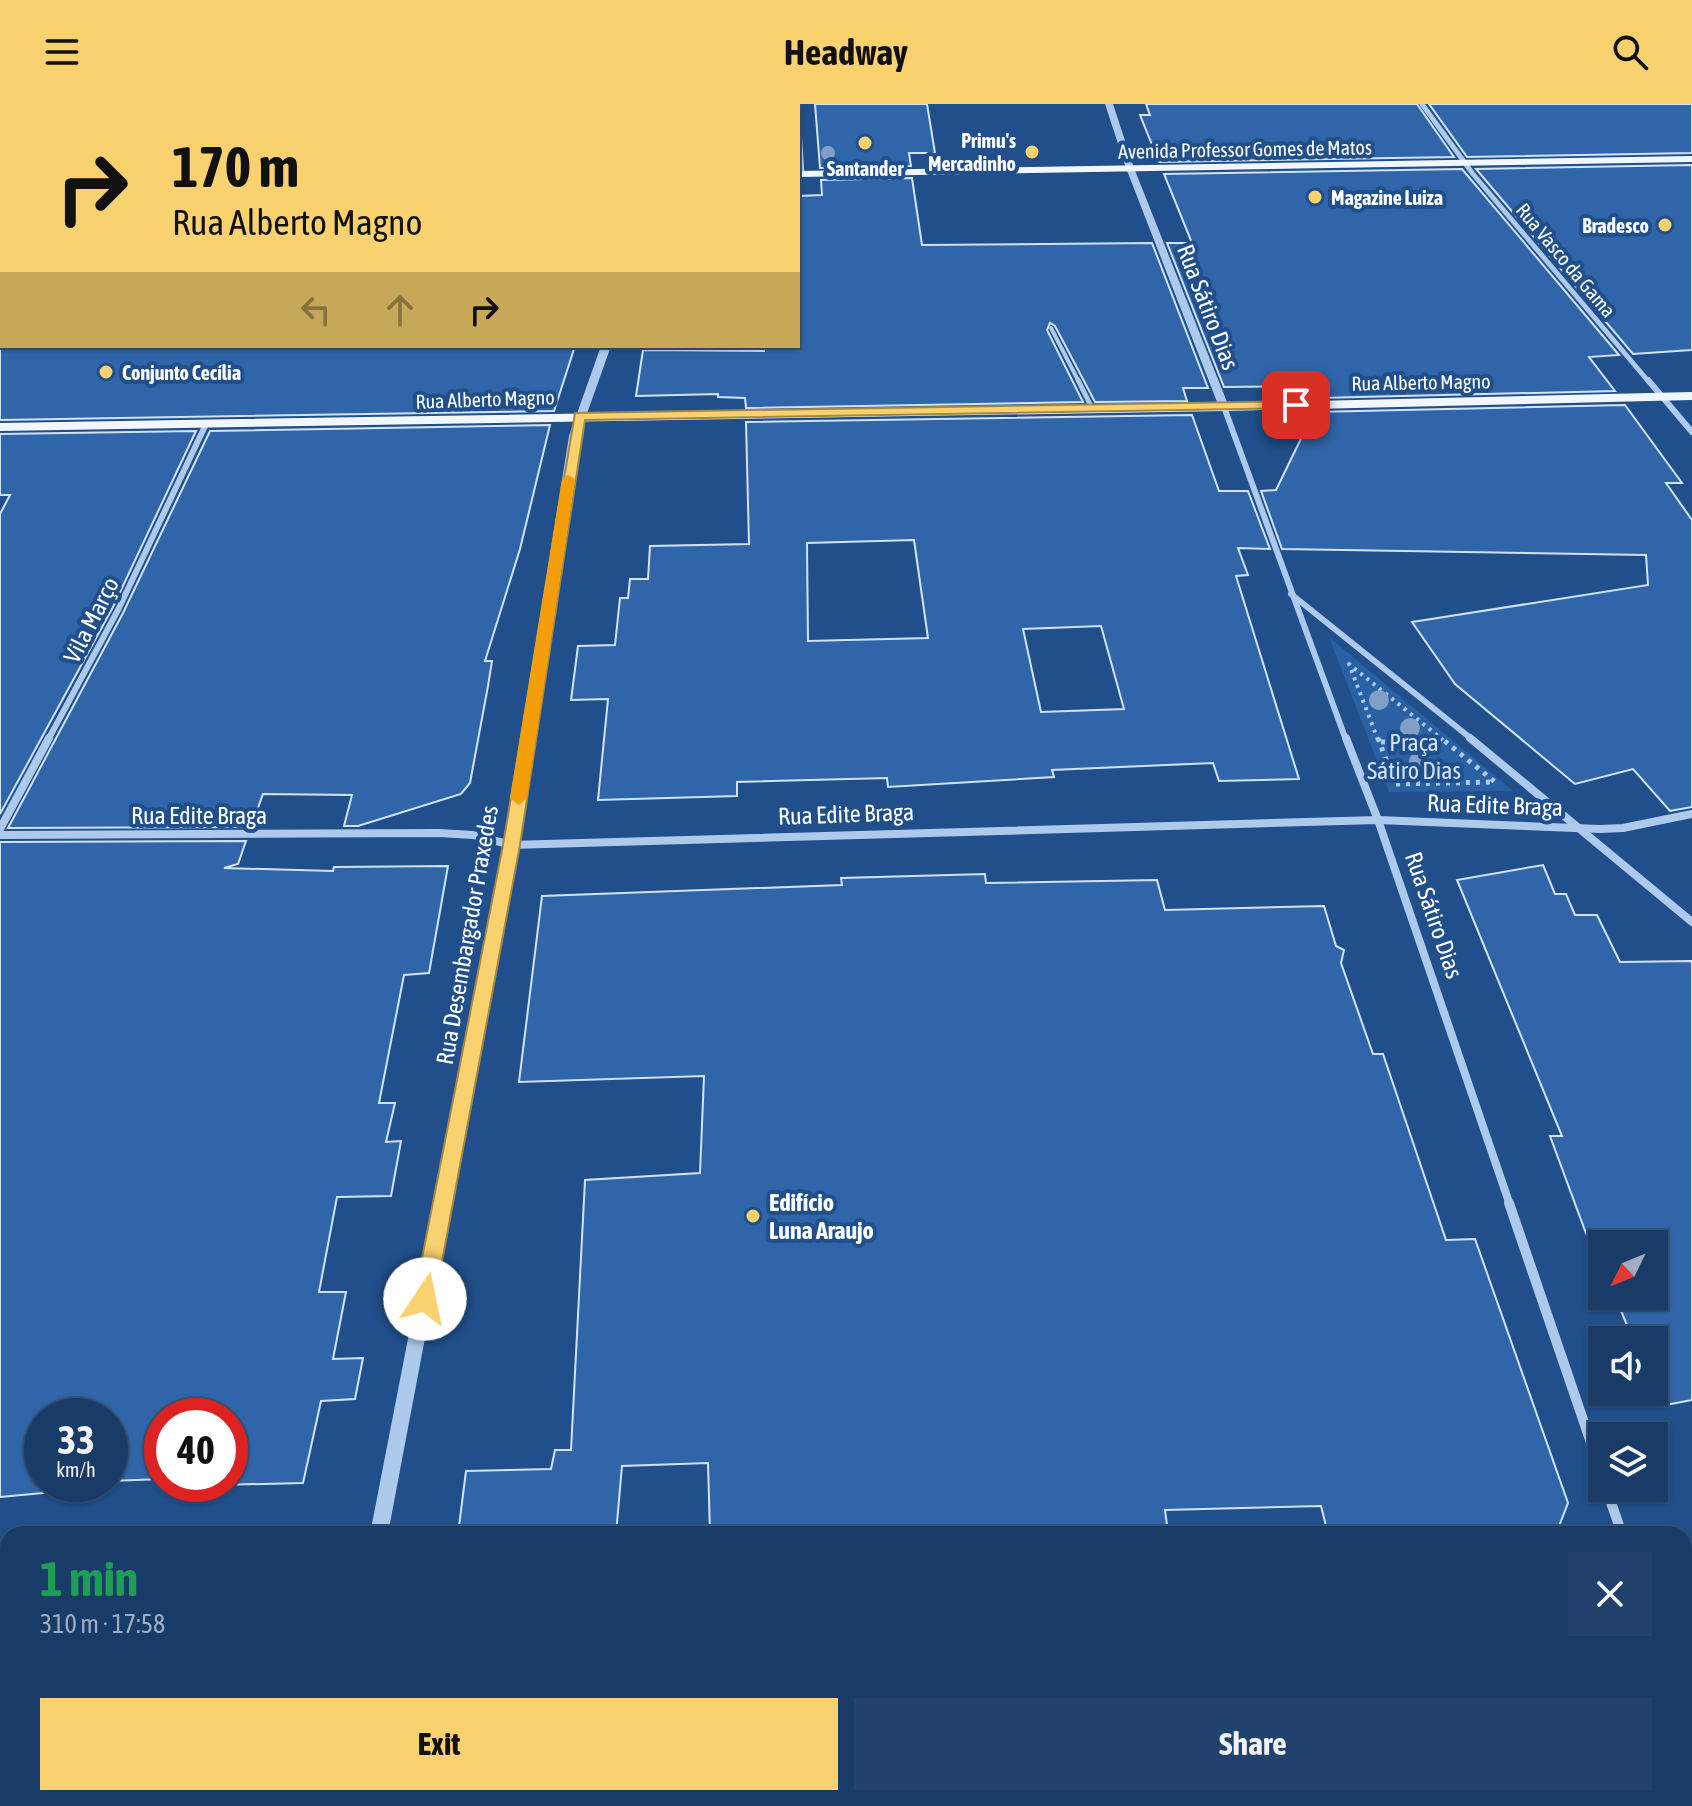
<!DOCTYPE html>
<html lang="en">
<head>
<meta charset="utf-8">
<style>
  body { margin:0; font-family:"Asap Condensed",sans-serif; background:#21426e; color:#f1f3f6; height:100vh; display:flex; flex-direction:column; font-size:30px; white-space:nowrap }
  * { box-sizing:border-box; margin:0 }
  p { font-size:26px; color:#9fadc0 }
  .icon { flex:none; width:44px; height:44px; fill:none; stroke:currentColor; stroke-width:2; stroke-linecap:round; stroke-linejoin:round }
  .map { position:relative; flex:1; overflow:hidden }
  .panel { position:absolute; left:0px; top:1422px; width:1692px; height:280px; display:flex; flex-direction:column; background:#183b68; border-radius:24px 24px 0 0; box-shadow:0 2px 6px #0004,0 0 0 2px #36557c }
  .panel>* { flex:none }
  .guide { position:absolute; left:0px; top:0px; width:800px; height:244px; box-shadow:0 2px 6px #0004,0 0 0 2px #36557c; background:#f9d16e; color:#111; overflow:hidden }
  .needle { width:52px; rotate:227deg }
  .fabs { position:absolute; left:1588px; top:1126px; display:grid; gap:16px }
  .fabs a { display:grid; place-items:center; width:80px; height:80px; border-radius:0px; background:#183b68; box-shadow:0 2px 6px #0004,0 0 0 2px #36557c; font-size:40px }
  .speed { position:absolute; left:24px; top:1294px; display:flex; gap:16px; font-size:40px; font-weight:700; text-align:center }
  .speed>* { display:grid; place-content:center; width:104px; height:104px; border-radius:50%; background:#183b68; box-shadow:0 2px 6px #0004,0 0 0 2px #36557c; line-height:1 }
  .speed small { font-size:20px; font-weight:400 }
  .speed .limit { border:12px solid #d22; background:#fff; color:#111 }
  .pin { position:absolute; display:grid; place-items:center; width:68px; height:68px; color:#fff; margin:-34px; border-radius:16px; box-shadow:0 4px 12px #0006 }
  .me { position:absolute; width:88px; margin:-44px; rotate:11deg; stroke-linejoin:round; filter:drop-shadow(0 0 6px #0008) }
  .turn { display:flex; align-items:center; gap:28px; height:168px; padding:0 40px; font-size:36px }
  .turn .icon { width:104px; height:104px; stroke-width:2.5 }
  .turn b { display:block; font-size:56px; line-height:68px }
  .lanes { display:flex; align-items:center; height:76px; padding:0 40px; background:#0003; justify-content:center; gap:40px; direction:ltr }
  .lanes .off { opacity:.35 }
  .round { display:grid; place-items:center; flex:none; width:84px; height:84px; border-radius:0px; background:#21426e }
  .overview { display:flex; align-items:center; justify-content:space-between; height:136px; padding:0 40px }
  h1 { font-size:48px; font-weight:700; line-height:60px; color:#1e9e55 }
  .button { display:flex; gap:16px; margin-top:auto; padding:16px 40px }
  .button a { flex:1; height:92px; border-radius:0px; background:#f9d16e; color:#111; font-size:32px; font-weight:700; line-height:92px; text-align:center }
  .button a+a { background:#21426e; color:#f1f3f6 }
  header { display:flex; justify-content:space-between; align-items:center; height:104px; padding:0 40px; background:#f9d16e; color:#111; font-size:36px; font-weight:700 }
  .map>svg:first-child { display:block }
  .green { fill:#2a61a4 }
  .building { fill:#3066a9; stroke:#d2e3f8; stroke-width:2; fill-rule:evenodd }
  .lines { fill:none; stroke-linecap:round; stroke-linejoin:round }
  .path-far2 { stroke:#adc9eb; stroke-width:3; stroke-dasharray:2 4; stroke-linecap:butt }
  .path-far1 { stroke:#adc9eb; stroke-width:4; stroke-dasharray:3 5; stroke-linecap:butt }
  .path { stroke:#adc9eb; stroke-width:5; stroke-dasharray:4 6; stroke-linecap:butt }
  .service-far1 { stroke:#adc9eb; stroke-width:4 }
  .service { stroke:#adc9eb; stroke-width:5 }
  .minor-far3 { stroke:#adc9eb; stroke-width:5 }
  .minor-far2 { stroke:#adc9eb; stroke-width:6 }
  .minor-far1 { stroke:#adc9eb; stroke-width:8 }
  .minor { stroke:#adc9eb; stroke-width:10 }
  .tertiary { fill:#adc9eb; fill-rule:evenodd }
  .primary { fill:#f2f7fe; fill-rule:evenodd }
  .tree { fill:#82a0c7 }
  .route { fill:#f9d16e; stroke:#a28848; stroke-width:2 }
  .slow { fill:#f59e0b }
  .poi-dot { fill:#f9d16e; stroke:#204f8b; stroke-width:3 }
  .labels { text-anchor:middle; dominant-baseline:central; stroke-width:8; stroke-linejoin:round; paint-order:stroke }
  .far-poi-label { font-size:20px; font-weight:bold; fill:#fff; stroke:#204f8b; text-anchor:end }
  .far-street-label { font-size:20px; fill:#fff; stroke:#204f8b }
  .street-label { font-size:24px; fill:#fff; stroke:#204f8b }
  .park-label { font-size:24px; fill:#d2e3f8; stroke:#204f8b }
  .poi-label { font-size:24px; font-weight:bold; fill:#fff; stroke:#204f8b; text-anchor:start }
</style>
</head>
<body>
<header><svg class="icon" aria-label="menu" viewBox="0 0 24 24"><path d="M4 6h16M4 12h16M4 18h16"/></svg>Headway<svg class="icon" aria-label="search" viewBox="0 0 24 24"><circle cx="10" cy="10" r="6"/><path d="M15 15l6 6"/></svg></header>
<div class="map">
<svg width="1692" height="1702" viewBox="0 0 1692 1702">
  <rect width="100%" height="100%" fill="#204f8b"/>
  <!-- green -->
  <polygon class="green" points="1329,533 1513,687 1389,688"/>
  <!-- building -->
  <g class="building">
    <polygon points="815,0 927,0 935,49 909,49 911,62 820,64"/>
    <polygon points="1146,0 1417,0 1454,53 1159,58 1140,11 1150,11"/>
    <polygon points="1429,0 1692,0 1692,49 1467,53"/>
    <polygon points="1692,61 1692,246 1633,250 1476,65"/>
    <polygon points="1462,65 1619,251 1589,253 1615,287 1320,294 1326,282 1224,283 1167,139 1192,139 1164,70"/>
    <polygon points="912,74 922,141 1152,139 1208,284 1183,284 1187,297 1095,298 1055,222 1050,219 1047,226 1083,298 746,304 745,294 718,293 718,290 636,292 643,246 764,247 764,242 798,242 798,92 822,91 821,76"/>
    <polygon points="0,242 575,242 554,307 0,316"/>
    <polygon points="1625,301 1682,379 1666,379 1692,416 1692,703 1670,707 1633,665 1575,680 1455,580 1412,518 1648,481 1646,451 1282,445 1261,387 1276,386 1314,308"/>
    <path d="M1192 311 1219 387H1248L1270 445 1238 444 1248 471 1236 472 1299 675 1219 677 1213 659 1052 666 1054 673 888 683 887 674 737 678V692L598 696 608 595 571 596 578 542 615 541 620 494H628L630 475H648L650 442 749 440 746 318ZM914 436 928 534 808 537 807 439ZM1101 522 1124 605 1041 608 1023 525Z"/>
    <polygon points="550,321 520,445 485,557 492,557 488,582 470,679 461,690 358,722 344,722 352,691 263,690 251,723 8,724 123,509 210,327"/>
    <polygon points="196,327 113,503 0,710 0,410 10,391 0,391 0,330"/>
    <polygon points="246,737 238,760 224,764 333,767 334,763 448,762 429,869 404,871 379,999 395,999 386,1038 401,1037 391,1092 337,1093 319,1188 346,1188 333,1255 363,1254 355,1295 321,1297 303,1379 174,1382 230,1380 230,1312 162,1312 162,1375 110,1377 110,1312 42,1312 42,1380 77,1380 75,1386 0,1393 0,738"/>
    <polygon points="1543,761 1555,790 1566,790 1575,811 1597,811 1620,858 1692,857 1692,1296 1660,1302 1654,1288 1654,1236 1633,1236 1615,1192 1654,1192 1654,1140 1602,1140 1602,1160 1591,1132 1587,1132 1550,1032 1562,1032 1457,776"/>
    <polygon points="985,770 986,779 1157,776 1165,806 1324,802 1336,842 1344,846 1341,859 1373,950 1383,950 1446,1136 1475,1135 1568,1399 1556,1430 1399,1430 1397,1423 1327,1426 1321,1402 1165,1406 1167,1421 1039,1430 710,1430 708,1359 622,1362 616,1430 458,1430 466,1367 551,1365 555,1346 571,1346 585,1076 700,1069 704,972 519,978 542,792 842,781 841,774"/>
  </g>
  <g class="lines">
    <!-- path-far2 -->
    <polyline class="path-far2" points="336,2 357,0"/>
    <!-- path-far1 -->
    <polyline class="path-far1" points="1378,636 1349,560 1443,636"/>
    <!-- path -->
    <g class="path">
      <polyline points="1378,634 1395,680 1495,678 1441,634"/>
      <polyline points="1381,638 1427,637"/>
    </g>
    <!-- service-far1 -->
    <polyline class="service-far1" points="1051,224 1079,278"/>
    <!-- service -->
    <polyline class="service" points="1078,276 1092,304"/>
    <!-- minor-far3 -->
    <g class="minor-far3">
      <polyline points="1422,0 1473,70 1649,278"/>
      <polyline points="798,11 802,70"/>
      <polyline points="0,54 2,51"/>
    </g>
    <!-- minor-far2 -->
    <g class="minor-far2">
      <polyline points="1648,276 1692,328"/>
      <polyline points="1224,303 1346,636"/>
      <polyline points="1291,490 1473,636"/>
      <polyline points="48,636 118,506 206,320"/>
    </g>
    <!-- minor-far1 -->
    <g class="minor-far1">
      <polyline points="1346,634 1378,716 1510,1101"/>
      <polyline points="1470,634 1692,818"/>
      <polyline points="0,725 49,634"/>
      <polyline points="0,731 439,729 473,731 511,741 1378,716 1600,725 1623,724 1692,710"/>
    </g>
    <!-- minor -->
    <g class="minor">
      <polyline points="1509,1099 1602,1371"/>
      <polyline points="1606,1384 1622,1430"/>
      <polyline points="0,1465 8,1465"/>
      <polyline points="1684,1510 1692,1510"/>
      <polyline points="1684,1601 1692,1622"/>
    </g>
    <!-- tertiary -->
    <g class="tertiary">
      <polygon points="663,0 671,0 673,2 665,2"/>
      <polygon points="1105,0 1113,0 1134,64 1229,303 1227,305 1219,303 1126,64"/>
      <polygon points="601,242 611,242 579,332 518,741 388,1430 370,1430 504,741 569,332"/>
      <polygon points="336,1694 356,1694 355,1702 335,1702"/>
    </g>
    <!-- primary -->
    <g class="primary">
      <polygon points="1692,52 1692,58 798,73 798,67"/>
      <rect x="0" y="81" width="2" height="6"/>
      <polygon points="1692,288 1692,296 1224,307 0,327 0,319 1224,299"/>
    </g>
  </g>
  <!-- trees -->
  <g class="tree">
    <circle cx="828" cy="49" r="7"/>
    <circle cx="1379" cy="596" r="10"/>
    <circle cx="1410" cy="624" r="10"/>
    <circle cx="1420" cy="658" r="11"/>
  </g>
  <!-- route -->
  <polygon class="route" points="1296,297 1302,301 1300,304 585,316 520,741 435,1195 432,1203 425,1206 417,1203 414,1195 503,741 575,309"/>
  <!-- slow -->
  <polygon class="slow" points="568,371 575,375 527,694 519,701 510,694 562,375"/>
  <!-- markers -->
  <g class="poi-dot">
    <circle cx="865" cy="39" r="8"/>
    <circle cx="1032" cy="48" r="8"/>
    <circle cx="1315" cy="93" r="8"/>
    <circle cx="1665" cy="121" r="8"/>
    <circle cx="106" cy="268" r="8"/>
    <circle cx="753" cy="1112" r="8"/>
  </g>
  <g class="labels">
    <!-- far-poi labels -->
    <g class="far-poi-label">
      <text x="1016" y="36">Primu's<tspan x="1016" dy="23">Mercadinho</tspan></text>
      <text x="865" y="64" text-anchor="middle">Santander</text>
      <text x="1331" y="93" text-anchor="start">Magazine Luiza</text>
      <text x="1649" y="121">Bradesco</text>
      <text x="122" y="268" text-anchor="start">Conjunto Cecília</text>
    </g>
    <!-- far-street labels -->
    <g class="far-street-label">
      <text transform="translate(1245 45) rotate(-1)">Avenida Professor Gomes de Matos</text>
      <text transform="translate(1566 156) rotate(50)">Rua Vasco da Gama</text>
      <text transform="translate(1421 278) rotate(-1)">Rua Alberto Magno</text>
      <text transform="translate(485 295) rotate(-2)">Rua Alberto Magno</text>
    </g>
    <!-- street labels -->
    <g class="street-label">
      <text transform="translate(1208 203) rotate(69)">Rua Sátiro Dias</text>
      <text transform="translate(91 516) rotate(-63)">Vila Março</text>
      <text transform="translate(1495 701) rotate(2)">Rua Edite Braga</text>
      <text transform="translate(846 710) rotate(-2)">Rua Edite Braga</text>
      <text x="199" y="711">Rua Edite Braga</text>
      <text transform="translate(1434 811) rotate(71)">Rua Sátiro Dias</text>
      <text transform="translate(467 831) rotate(-80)">Rua Desembargador Praxedes</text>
    </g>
    <!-- park labels -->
    <g class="park-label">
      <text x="1414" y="638">Praça<tspan x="1414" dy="28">Sátiro Dias</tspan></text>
    </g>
    <!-- poi labels -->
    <g class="poi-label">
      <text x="769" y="1098">Edifício<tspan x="769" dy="28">Luna Araujo</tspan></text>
    </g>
  </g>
</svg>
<div class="fabs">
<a><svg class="needle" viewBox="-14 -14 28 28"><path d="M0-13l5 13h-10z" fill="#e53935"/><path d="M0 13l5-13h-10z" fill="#9fadc0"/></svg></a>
<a><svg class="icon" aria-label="sound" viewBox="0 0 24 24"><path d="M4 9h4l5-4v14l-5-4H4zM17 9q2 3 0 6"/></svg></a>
<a><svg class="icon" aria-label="layers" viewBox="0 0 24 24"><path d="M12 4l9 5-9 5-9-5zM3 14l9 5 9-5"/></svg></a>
</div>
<div class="speed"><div>33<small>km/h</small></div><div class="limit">40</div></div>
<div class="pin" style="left:1296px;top:301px;background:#d93025"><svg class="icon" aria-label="arrive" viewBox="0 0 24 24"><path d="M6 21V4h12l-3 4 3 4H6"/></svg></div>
<svg class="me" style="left:425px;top:1195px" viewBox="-20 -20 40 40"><circle r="19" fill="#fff"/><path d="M0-13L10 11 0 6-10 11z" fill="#f9d16e"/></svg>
<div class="guide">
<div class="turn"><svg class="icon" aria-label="right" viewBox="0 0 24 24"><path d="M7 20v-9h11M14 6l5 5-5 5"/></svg><div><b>170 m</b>Rua Alberto Magno</div></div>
<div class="lanes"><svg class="icon off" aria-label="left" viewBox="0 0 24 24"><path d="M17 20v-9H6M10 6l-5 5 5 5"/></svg><svg class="icon off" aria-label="ahead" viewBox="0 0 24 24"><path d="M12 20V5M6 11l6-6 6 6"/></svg><svg class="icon" aria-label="right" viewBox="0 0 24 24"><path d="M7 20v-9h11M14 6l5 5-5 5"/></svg></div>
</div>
<section class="panel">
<div class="overview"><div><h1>1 min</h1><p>310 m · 17:58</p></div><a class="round"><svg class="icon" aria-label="close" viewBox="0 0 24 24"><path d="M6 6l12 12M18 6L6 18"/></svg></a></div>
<div class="button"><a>Exit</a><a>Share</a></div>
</section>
</div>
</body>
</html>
